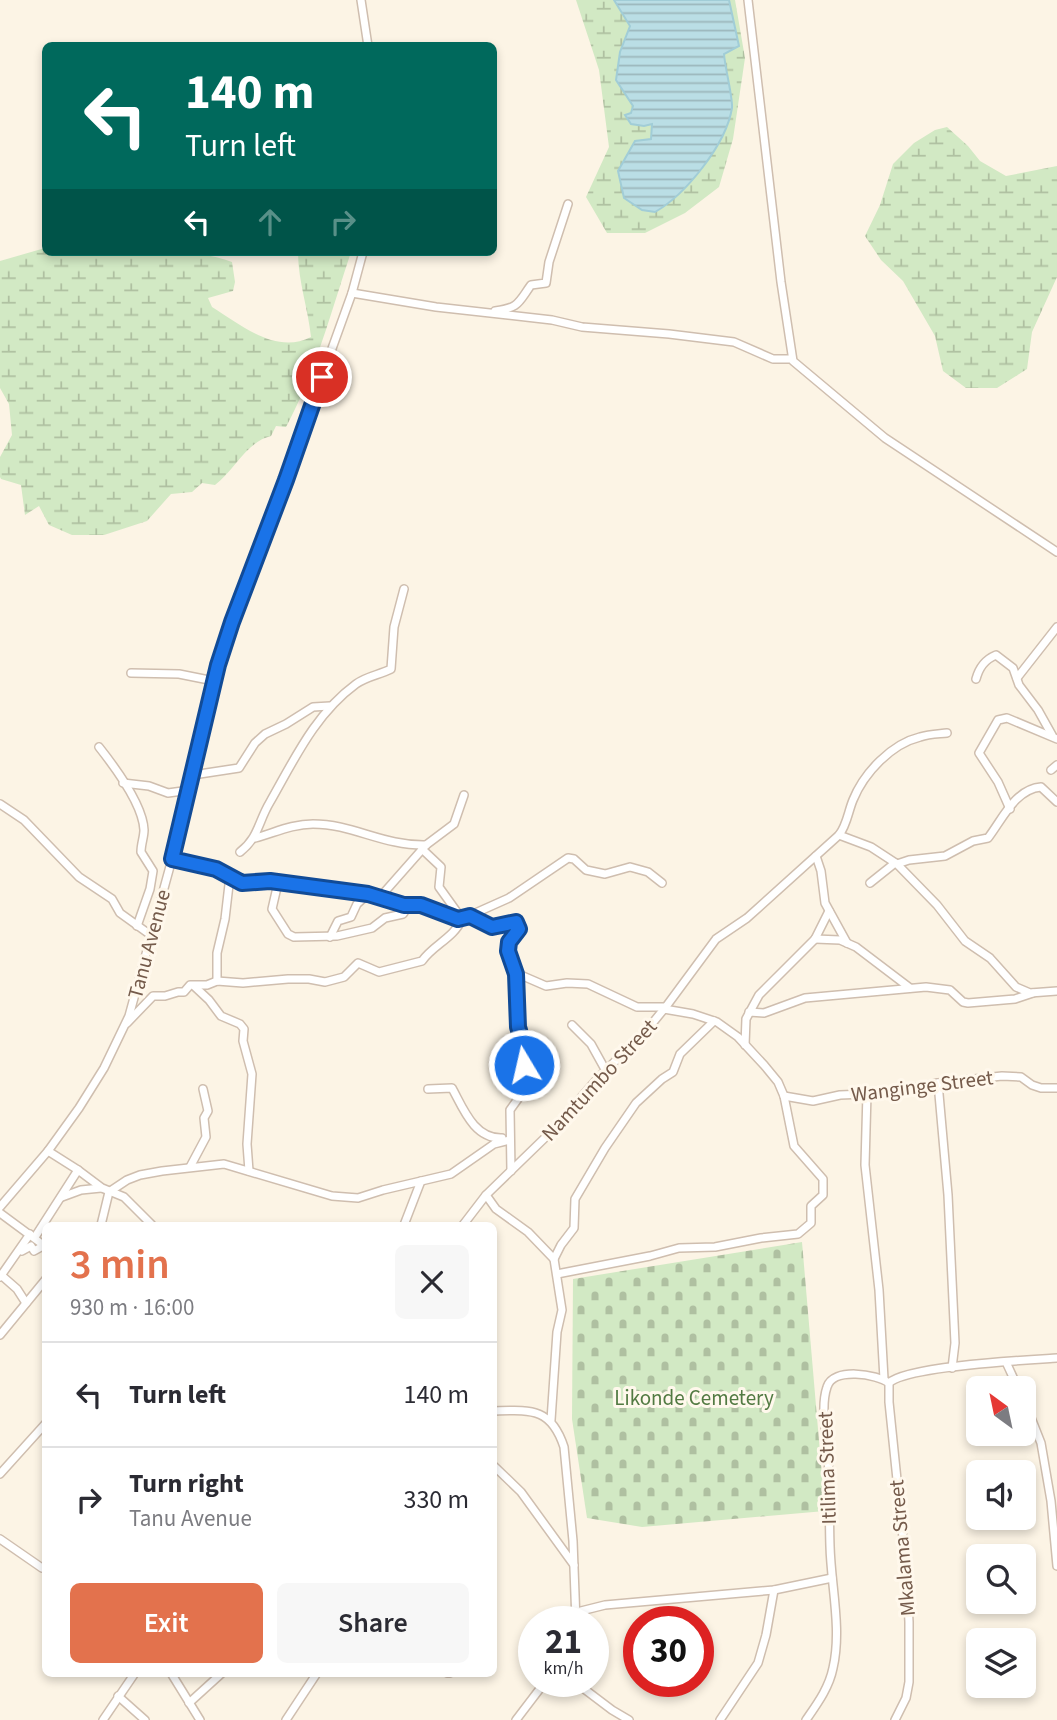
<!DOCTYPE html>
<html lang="en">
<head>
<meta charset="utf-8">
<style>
  body { margin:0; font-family:"Source Sans 3",sans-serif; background:#f7f7f7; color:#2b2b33; height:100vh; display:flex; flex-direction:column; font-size:26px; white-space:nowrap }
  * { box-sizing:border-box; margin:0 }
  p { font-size:23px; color:#7c7c81 }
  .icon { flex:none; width:38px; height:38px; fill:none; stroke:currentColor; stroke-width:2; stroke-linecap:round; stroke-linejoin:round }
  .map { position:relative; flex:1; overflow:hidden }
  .details { position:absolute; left:42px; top:1222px; width:455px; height:455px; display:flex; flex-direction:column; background:#fff; border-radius:10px; box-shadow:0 4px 10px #0003 }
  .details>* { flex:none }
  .guide { position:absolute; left:42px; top:42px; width:455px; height:214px; border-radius:10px; box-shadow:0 4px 10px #0003; background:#00695c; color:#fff; overflow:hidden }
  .needle { width:46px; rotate:327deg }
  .controls { position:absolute; left:966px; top:1376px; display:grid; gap:14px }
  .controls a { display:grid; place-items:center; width:70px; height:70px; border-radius:10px; background:#fff; box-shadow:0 4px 10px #0003; font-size:35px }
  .speed { position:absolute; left:518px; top:1606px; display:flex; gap:14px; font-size:35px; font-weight:700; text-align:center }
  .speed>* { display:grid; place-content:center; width:91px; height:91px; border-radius:50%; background:#fff; box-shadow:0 4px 10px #0003; line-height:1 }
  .speed small { font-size:18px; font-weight:400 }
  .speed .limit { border:10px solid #d22; background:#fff; color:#111 }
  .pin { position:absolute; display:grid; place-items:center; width:60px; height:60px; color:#fff; margin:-30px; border:4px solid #fff; border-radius:50%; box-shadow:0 2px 7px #0007 }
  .me { position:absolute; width:77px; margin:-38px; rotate:351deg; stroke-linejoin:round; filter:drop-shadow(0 0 5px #0008) }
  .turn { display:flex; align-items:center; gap:24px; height:147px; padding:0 28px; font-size:32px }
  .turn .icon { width:91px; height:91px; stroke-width:2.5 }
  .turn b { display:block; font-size:49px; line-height:60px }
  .lanes { display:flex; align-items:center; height:66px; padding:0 28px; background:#0003; justify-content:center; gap:35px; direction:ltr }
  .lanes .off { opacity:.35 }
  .round { display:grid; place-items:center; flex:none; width:74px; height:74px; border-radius:10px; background:#f7f7f7 }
  .summary { display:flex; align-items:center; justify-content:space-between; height:119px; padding:0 28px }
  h1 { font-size:42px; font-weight:600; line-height:52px; color:#e3724d }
  .primary-button { display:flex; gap:14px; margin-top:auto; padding:14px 28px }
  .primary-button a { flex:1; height:80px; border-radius:10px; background:#e3724d; color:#fff; font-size:28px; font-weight:600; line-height:80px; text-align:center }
  .primary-button a+a { background:#f7f7f7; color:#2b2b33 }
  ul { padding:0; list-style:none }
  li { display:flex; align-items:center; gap:21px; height:105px; padding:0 28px; border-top:2px solid #e1e1e2 }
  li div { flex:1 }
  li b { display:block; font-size:26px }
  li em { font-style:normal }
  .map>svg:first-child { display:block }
  .wetland { fill:url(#wetland-marsh) }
  .cemetery { fill:url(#cemetery-stones) }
  .water { fill:url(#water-rules); stroke:#a1cdd7; stroke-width:2 }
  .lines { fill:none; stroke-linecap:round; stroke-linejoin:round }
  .minor-casing { stroke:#cfbeaf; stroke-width:10 }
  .minor { stroke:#fff; stroke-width:7 }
  .route-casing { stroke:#114b97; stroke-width:18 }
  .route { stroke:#1a73e8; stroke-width:12 }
  .labels { text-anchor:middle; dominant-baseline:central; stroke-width:6; stroke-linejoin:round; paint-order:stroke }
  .street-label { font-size:21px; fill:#755b4b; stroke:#fff8ec }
  .park-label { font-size:21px; fill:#527a42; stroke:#fff8ec }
</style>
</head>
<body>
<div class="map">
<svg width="1057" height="1720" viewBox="0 0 1057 1720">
  <defs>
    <pattern id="wetland-marsh" width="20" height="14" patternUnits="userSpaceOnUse" patternTransform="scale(1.75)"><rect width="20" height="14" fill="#d2e9c4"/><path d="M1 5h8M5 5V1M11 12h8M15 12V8" fill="none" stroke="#afc0a1"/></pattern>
    <pattern id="cemetery-stones" width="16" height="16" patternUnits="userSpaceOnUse" patternTransform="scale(1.75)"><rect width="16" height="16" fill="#d2e9c4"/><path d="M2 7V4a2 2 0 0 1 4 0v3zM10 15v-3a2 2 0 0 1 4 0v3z" fill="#afc0a1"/></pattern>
    <pattern id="water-rules" width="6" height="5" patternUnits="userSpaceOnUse" patternTransform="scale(1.75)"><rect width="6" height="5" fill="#badee5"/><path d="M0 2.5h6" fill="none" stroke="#9cb7bc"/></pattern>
  </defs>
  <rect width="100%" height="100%" fill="#fcf4e5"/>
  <!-- wetland -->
  <g class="wetland">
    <polygon points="576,0 735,0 745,58 733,139 719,187 685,213 645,233 607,233 586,197 609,147 599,70"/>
    <polygon points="947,127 968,146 980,161 1006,176 1057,166 1057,277 1032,332 1027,369 997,388 966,388 943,371 935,336 903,281 881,260 865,236 880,205 893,164 914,143 935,130"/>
    <path d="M45 248 46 252C98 252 185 244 232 262L235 282 233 291 208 298 212 307C241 325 276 355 311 337 308 308 298 281 298 252H351C332 309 315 374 286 427L276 426 271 436C246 442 235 470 215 485L202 483 192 492 171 494 147 521 104 535H72L49 525 39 506 25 515 21 485 1 479 0 477V457L12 435 9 404 0 388V261Z"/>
  </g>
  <!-- cemetery -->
  <polygon class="cemetery" points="802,1242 825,1511 642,1527 587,1518 572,1419 573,1279"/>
  <!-- water -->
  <path class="water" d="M614 0H729L739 46 724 54C725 68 733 98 732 108 726 145 685 195 655 212L642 210 624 198 618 171 635 141 651 139 652 124 644 126 631 124 625 115 631 113 633 106 616 80 620 52 630 26Z"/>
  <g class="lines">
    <!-- minor casing -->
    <g class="minor-casing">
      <g id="minor">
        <polyline points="361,0 368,46"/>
        <polyline points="748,0 781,282 793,361 885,438 1057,552"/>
        <polyline points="352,293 436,307 552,320 582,327 669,334 734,342 773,359 791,359"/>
        <path d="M495 311C519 308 518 303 531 285L546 283 549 262 568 204"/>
        <polyline points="131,673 179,674 214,681"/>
        <polyline points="1017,678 1057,627"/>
        <path d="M976 679C979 668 984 660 996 655L1013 668 1019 685 1038 710 1052 735"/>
        <path d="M99 747C114 766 143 804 144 830 144 837 141 844 141 852L153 871 150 889 137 926"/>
        <polyline points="1051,770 1057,765"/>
        <polyline points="193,775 239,768 255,743 265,734 286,724 313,707 330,706"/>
        <polyline points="123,783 149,786 168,793 190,790"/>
        <polyline points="0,804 24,820 79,877 112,899 120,913 152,936"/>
        <polyline points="1010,809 998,782 979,753 998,720 1007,718 1057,739"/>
        <polyline points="839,835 871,847 897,864 937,905 965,941 990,958 1016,987 1030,993 1057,991"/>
        <path d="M255 838C274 833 292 824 313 824 353 824 383 846 426 845"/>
        <path d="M240 852C259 837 258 822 270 802 294 760 315 714 356 684 367 676 379 675 391 669L394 627 404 589"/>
        <polyline points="816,856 821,871 825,903 847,943"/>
        <polyline points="172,859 216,869 242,883 270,881 368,894 404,905 421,905 462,919 509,898 568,858 574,859 586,870 605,874 630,867 648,872 662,883"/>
        <path d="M897 864 909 860 945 856 973 841 988 838C1002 820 1015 789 1041 787L1057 802"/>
        <polyline points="278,883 272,909 288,934 294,937 337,936 372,928 385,918 403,914 409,905"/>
        <polyline points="870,883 895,863"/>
        <polyline points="381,896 426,845 454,824 464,795"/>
        <path d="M470 916 492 927 513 921 517 923 519 929C506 946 504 954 516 973L546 986 567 983 588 984 637 1007H666"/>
        <polyline points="330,937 338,921 351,917 357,904 368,894"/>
        <polyline points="815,939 840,940 856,947 910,988"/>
        <polyline points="217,981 217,953 225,919 230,876"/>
        <polyline points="194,986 209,1000 221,1016 240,1024 244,1029 243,1041 252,1074 247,1144 249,1171"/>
        <path d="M665 1008 716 939 747 918 839 835C847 825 848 812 853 800 864 773 891 744 920 737 929 734 938 734 947 733"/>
        <polyline points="749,1012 764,1013 805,998 926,987 950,990 963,1002 968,1003 1015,999 1033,993"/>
        <path d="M127 1023 153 996H165L178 992H184L190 985H207L217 981 243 983 288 979H309L325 982 344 977 358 963 379 972 422 961C433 945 454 938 462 919L439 887 441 867 422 849"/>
        <polyline points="572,1025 591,1044 606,1071"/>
        <polyline points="745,1045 746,1019 759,995 815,939 829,911"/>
        <polyline points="938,1083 948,1195 955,1343 952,1368"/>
        <path d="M428 1089 452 1088C463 1108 474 1139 502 1138"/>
        <polyline points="867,1093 865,1165 879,1290 884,1379"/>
        <polyline points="784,1096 813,1101 840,1095 889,1093 938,1083 1002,1076 1021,1077 1032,1085 1041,1088 1057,1088"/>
        <polyline points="48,1151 78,1170 102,1188 124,1197 152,1225"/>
        <polyline points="190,1167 206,1137 204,1118 208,1111 203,1089"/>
        <polyline points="511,1171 510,1110 520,1096 526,1069 521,1056 521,1036 517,1023 519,991 516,973"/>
        <polyline points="486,1195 496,1209 528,1232 554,1259 562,1310 557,1332 551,1420"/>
        <polyline points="62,1197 81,1190 101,1188"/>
        <polyline points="0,1207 48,1151 79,1108 104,1068 129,1016 172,859 218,665 352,293 363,252"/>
        <polyline points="0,1213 46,1247"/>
        <polyline points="101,1225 109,1192 127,1180 140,1175 162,1171 224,1164 332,1196 358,1198 383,1190 451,1174 494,1144 510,1140"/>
        <polyline points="404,1225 421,1181"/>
        <polyline points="463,1225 486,1195 553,1130 598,1078 646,1031 664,1009 693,1014 717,1022 738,1037 764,1065 778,1082 784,1096 794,1146 823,1179 823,1195 811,1206 811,1223 798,1234 761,1238 715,1247 679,1248 650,1256 557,1274"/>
        <polyline points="35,1237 78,1170"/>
        <polyline points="22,1251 31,1246 34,1251 43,1246"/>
        <polyline points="554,1259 561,1245 574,1228 575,1199 605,1148 636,1103 662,1079 673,1072 680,1054 714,1021"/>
        <polyline points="1,1275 17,1289 26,1303"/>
        <polyline points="0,1277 30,1234"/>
        <polyline points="0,1335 46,1279"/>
        <polyline points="1006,1362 1018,1388"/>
        <polyline points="1024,1400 1041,1443 1051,1501 1057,1566"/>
        <path d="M494 1411C530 1410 551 1407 564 1447L573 1541 576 1622"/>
        <polyline points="494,1466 521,1492 574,1565"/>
        <polyline points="0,1474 46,1423"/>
        <polyline points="0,1539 42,1568"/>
        <polyline points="577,1612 605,1605 774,1590 832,1578"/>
        <polyline points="593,1658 596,1657"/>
        <polyline points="171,1673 200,1720"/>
        <polyline points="447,1673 450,1673"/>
        <polyline points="575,1682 612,1710 629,1720"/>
        <polyline points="118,1696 145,1720"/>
        <polyline points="189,1703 222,1673"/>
        <polyline points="103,1720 135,1673"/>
        <polyline points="286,1720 317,1673"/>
        <polyline points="516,1720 545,1682"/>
        <polyline points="720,1720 758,1663 766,1635 774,1590"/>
        <path d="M806 1720C817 1704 829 1688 833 1668 842 1629 831 1586 830 1546 829 1516 830 1486 828 1456 827 1434 820 1408 827 1387 833 1367 877 1374 889 1383"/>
        <path d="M895 1720 906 1698 909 1682V1622L906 1567 889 1402V1383C906 1366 1028 1360 1057 1358"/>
      </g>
    </g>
    <!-- minor -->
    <use href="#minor" class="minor"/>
  </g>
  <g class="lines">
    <!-- route casing -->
    <g class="route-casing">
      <path id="route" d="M322 377 286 480 232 622 218 665 172 859 216 869 242 883 270 881 368 894 404 905H421L458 919 470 916 492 927 516 922 519 929 509 942 508 951 516 974 518 1027C523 1040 518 1053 524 1065"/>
    </g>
    <!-- route -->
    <use href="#route" class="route"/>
  </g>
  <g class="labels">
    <!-- street labels -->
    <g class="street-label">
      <text transform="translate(149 944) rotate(-75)">Tanu Avenue</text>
      <text transform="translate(599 1080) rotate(-47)">Namtumbo Street</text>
      <text transform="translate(922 1086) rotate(-7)">Wanginge Street</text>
      <text transform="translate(827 1468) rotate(-92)">Itilima Street</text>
      <text transform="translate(902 1548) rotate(-95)">Mkalama Street</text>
    </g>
    <!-- park labels -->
    <g class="park-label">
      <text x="694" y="1398">Likonde Cemetery</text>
    </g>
  </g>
</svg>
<div class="controls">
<a><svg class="needle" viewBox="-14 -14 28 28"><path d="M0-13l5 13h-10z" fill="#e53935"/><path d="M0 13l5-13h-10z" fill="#7c7c81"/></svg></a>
<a><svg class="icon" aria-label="sound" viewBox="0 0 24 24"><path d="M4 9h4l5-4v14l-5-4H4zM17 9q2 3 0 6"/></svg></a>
<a><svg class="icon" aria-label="search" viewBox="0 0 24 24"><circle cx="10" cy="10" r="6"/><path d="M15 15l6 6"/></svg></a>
<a><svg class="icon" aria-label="layers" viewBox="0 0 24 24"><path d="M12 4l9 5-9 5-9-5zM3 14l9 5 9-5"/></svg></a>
</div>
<div class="speed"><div>21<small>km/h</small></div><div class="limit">30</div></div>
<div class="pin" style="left:322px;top:377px;background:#d93025"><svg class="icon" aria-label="arrive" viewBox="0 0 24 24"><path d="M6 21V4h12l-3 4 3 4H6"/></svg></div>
<svg class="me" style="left:524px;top:1065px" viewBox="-20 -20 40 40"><circle r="17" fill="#1a73e8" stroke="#fff" stroke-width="3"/><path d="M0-11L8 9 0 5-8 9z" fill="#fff"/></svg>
<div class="guide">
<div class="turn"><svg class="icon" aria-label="left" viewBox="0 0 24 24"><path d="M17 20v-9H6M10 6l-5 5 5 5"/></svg><div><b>140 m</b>Turn left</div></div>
<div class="lanes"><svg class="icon" aria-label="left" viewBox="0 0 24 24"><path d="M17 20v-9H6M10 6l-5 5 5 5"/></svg><svg class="icon off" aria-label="ahead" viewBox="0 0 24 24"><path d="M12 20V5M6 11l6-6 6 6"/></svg><svg class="icon off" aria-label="right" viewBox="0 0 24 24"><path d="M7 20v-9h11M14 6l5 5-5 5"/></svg></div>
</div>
<section class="details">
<div class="summary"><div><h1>3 min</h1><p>930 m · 16:00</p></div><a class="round"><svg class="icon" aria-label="close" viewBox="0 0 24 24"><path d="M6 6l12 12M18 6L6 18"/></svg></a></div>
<ul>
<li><svg class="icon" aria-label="left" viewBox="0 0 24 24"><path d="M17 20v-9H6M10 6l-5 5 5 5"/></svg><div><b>Turn left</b></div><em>140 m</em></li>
<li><svg class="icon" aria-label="right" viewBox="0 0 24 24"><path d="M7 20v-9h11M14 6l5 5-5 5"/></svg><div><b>Turn right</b><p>Tanu Avenue</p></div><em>330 m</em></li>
</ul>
<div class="primary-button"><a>Exit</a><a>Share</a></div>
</section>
</div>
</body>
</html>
